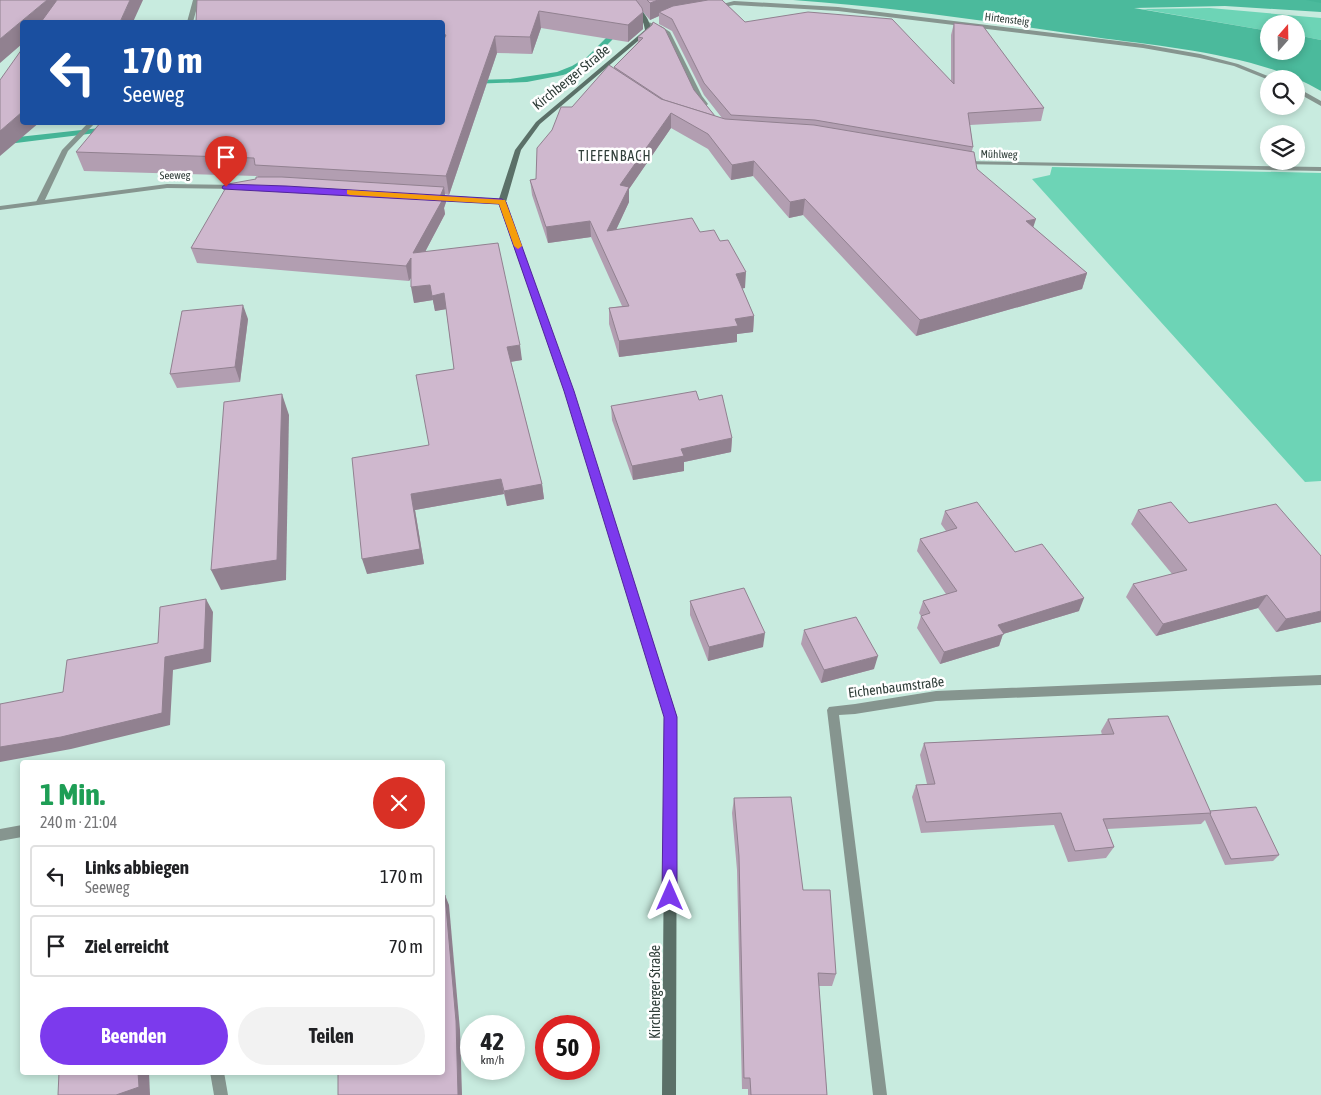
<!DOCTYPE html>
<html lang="de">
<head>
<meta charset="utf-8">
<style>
  body { margin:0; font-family:"Asap Condensed",sans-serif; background:#f2f2f2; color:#202124; height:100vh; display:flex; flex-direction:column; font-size:19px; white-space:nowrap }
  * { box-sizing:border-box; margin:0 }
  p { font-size:16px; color:#757577 }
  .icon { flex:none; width:28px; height:28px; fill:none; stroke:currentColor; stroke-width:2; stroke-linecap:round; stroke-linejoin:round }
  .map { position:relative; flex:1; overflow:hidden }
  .panel { position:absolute; left:20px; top:760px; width:425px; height:315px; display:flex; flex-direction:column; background:#fff; border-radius:5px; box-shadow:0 2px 8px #0003 }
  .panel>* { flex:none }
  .guide { position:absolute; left:20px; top:20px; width:425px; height:105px; border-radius:5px; box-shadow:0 2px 8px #0003; background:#1a4fa0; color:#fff; overflow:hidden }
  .needle { width:32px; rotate:20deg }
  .tools { position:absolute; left:1260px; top:15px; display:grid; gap:10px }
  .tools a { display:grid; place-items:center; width:45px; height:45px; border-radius:50%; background:#fff; box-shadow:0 2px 8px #0003; font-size:25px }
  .speed { position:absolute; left:460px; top:1015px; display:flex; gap:10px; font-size:25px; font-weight:700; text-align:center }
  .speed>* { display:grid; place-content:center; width:65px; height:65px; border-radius:50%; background:#fff; box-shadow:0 2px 8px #0003; line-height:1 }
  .speed small { font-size:12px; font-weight:400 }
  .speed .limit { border:8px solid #d22; background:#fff; color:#111 }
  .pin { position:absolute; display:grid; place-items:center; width:42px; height:42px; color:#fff; margin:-51px -21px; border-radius:50% 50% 50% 0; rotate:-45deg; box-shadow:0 0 5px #0007 }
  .pin .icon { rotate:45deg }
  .me { position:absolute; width:55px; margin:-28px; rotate:0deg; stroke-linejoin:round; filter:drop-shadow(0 0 4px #0008) }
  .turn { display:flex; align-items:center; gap:18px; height:105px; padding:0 20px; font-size:22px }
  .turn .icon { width:65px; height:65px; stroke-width:2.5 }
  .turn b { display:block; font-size:35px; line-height:42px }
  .round { display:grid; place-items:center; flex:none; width:52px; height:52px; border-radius:26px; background:#f2f2f2 }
  .headline { display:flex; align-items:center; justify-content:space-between; height:85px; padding:0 20px }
  h1 { font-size:30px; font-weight:700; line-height:38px; color:#1e9e55 }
  .primary-button { display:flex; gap:10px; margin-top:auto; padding:10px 20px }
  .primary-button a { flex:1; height:58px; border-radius:30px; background:#7c3aed; color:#fff; font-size:20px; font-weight:700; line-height:58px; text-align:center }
  .primary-button a+a { background:#f2f2f2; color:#202124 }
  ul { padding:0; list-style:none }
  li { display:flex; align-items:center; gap:15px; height:62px; margin:0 10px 8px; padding:0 10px; border:2px solid #e0e0e0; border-radius:5px }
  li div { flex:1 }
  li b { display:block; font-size:19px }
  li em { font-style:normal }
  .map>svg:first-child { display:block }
  .green { fill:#6dd4b6 }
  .forest { fill:#4bba9c }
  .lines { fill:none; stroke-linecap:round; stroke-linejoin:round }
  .stream { fill:#45b597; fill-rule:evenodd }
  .lane { fill:#86958f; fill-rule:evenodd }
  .street { fill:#86958f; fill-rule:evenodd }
  .secondary { fill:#5b7068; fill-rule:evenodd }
  .wall { fill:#b29eb1 }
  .shaded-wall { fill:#918190 }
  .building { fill:#cfb8ce; stroke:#918190 }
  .route { fill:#7c3aed; stroke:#51269a }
  .slow { fill:#f59e0b }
  .labels { text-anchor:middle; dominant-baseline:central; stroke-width:5; stroke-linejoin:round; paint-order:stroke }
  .far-street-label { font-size:11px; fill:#303e39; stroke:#fff }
  .street-label { font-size:14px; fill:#303e39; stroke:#fff }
  .far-quarter-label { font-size:14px; letter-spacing:1px; fill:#303e39; stroke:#fff }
</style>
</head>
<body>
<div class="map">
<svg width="1321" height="1095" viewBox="0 0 1321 1095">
  <rect width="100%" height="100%" fill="#c8ebdf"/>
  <!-- green -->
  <g class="green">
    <polygon points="1210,8 1321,18 1321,40 1296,35 1296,24 1269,24 1269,31 1142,9"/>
    <polygon points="1052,167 1321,173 1321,481 1305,482 1032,179 1050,175"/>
  </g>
  <!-- forest -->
  <path class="forest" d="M793 0H1321V12L1225 6 1134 8 1269 31V51H1296V35L1321 40V91C1259 54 1164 47 1094 37 994 22 893 7 793 0Z"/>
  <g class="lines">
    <!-- stream -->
    <g class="stream">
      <polygon points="679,0 690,0 628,18 612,40 592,60 578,70 563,75 527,82 442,85 442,81 510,79 557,72 572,66 587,57 607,37 622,15"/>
      <polygon points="1306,0 1321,0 1321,3"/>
      <polygon points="109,127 113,129 112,131 0,145 0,139"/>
    </g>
    <!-- lane -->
    <g class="lane">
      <polygon points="193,0 199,0 193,22 187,22"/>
      <polygon points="89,122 96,122 68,151 44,202 37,204 36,202 62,150"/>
    </g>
    <!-- street -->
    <g class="street">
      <polygon points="734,1 838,7 1143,44 1200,54 1238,64 1275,79 1269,80 1234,66 1200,58 1143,48 838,11 734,5 714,9 711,7"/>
      <polygon points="648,22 661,26 670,32 702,96 708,104 707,105 703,105 696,96 666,34 657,28 646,25 646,23"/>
      <polygon points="1296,87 1321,101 1321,106 1296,92"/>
      <polygon points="962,161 1321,167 1321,171 960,164 960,162"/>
      <polygon points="167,184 240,185 244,187 240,189 167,188 0,210 0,206"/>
      <polygon points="429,195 502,200 506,202 502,204 432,199 429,199"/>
      <polygon points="1321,675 1321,685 936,701 855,714 839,715 887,1095 873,1095 827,710 829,707 855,704 936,691"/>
      <polygon points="22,825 22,837 0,841 0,829"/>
      <polygon points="210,1072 224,1072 228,1095 214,1095"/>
    </g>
    <!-- secondary -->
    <path class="secondary" d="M618 0C635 0 649 14 651 30L540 124 521 150 506 202 573 391 677 717 676 1095H662L665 717 565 391 498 202 515 150 536 122 645 30C643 13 630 7 618 0Z"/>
  </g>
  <!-- wall -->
  <g class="wall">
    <polygon points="197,0 722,0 745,22 951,81 951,35 954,23 1044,108 1041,121 970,125 973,147 972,151 977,169 1033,227 1087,273 1082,289 916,336 803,215 789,218 753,176 731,180 708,149 671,128 629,189 629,202 616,230 700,232 745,288 742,288 754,316 753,332 737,334 737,342 619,357 609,324 609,308 622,306 591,237 548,243 532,195 530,180 536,179 572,107 614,69 614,67 638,42 638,37 652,25 694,90 715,116 722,118 704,95 672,31 659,24 659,16 650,20 642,11 643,29 628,42 541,28 532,54 497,53 449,195 445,194 446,202 444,208 445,214 425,252 522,360 511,362 542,484 544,499 507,506 504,494 415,510 424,564 367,574 429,445 454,369 446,309 435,311 433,300 414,303 411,278 409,281 197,263 191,248 258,176 84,171 76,152 442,122 442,22"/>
    <polygon points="248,319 240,382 177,388 170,374"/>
    <polygon points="611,406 732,438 731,452 684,462 684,471 633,480 612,420"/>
    <polygon points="1138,510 1189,523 1321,622 1276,632 1258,608 1156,636 1126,597 1133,584 1172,574 1131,524"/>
    <polygon points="945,511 1015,552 1079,611 1003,634 999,646 940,664 917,628 921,616 919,613 923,601 946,594 917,551 920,539 946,531 941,524"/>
    <polygon points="690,601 763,647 708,661 690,615"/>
    <polygon points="804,630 874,669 821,683 801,644"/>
    <polygon points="1108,719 1210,811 1279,855 1273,861 1225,865 1205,820 1201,824 1107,829 1114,847 1106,858 1068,862 1054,825 921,833 912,797 916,785 927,784 920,755 924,743 1102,735 1101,731"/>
    <polygon points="734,798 803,890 836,974 832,986 819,986 827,1095 748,1095 748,1089 742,1089 737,870 732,813"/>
  </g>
  <!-- shaded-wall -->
  <g class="shaded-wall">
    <polygon points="47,0 56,0 61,11 48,22 22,22 22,44 0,63 0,39"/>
    <polygon points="130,0 143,0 133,22 120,22"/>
    <polygon points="658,0 714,0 659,12 659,16 650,20 650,3"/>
    <polygon points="539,11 541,28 532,54 530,37"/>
    <polygon points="643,12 643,29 628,42 628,25"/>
    <polygon points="495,36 497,53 449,195 446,176"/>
    <polygon points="22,112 22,122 40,122 0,156 0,131"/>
    <polygon points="671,113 671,128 629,189 629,202 608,247 607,231 620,185"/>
    <polygon points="754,161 753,176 731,180 732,165"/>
    <polygon points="444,187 446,202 444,208 445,214 416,269 413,253 439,199"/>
    <polygon points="805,199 803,215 789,218 790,202"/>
    <polygon points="1036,219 1031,234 1026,221"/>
    <polygon points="590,221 591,237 548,243 546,227"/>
    <polygon points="411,258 414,273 409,281 406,266"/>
    <polygon points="746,272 745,288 735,290 736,274"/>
    <polygon points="1087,273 1082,289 916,336 920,320"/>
    <polygon points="430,285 433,300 414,303 411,287"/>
    <polygon points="444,293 447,309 435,311 432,296"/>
    <polygon points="243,305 248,319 240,382 235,367"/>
    <polygon points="754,316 753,332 737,334 737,342 619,357 619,341 735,319"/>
    <polygon points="520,345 522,360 509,362 507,347"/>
    <polygon points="282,394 289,415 286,580 221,590 211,570"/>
    <polygon points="732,438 731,452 684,462 684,471 633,480 632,466 681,449"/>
    <polygon points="501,479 504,494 415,510 424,564 367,574 362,559 411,494"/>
    <polygon points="542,484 544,499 507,506 504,491"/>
    <polygon points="1267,595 1258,608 1156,636 1163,624"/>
    <polygon points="1084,598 1079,611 1003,634 999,646 940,664 944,652 998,625"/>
    <polygon points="206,599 213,612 211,662 173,670 170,725 71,749 0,762 0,747 165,657"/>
    <polygon points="1321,611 1321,622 1276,632 1286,619"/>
    <polygon points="765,633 763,647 708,661 709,647"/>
    <polygon points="878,656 874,669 821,683 824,670"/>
    <polygon points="445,895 449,905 460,1030 462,1095 458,1095"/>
    <polygon points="138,1072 149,1072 150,1095 116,1095"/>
  </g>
  <!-- building -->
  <g class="building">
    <polygon points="0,0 47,0 0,39"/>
    <polygon points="57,0 130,0 120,22 41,22"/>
    <polygon points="197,0 636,0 642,8 643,12 628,25 539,11 530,37 495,36 446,176 255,165 254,158 76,152 101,122 442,122 442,43 446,35 442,34 442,22 196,22"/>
    <polygon points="647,0 658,0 650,3"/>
    <polygon points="708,0 722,0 745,22 808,12 892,19 954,84 954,23 983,26 1044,108 968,113 973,147 815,120 731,115 704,83 672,19 659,12 673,6"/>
    <polygon points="653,22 665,29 694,90 715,116 664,100 614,67 643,38 638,37 652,25"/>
    <polygon points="22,49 22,112 0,131 0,80"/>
    <polygon points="609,65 661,99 725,119 814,125 974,152 977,169 1036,219 1026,221 1087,273 920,320 805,199 790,202 754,161 732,165 708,134 671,113 620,185 629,187 607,231 692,218 700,232 714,230 720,241 728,240 746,272 736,274 754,316 735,319 738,326 619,341 609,308 629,306 590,221 546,227 530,180 536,179 537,148 552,130 561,107 572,107"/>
    <polygon points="256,177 282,177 444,187 439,199 443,199 413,253 498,243 520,345 507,347 542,484 504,491 501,479 411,494 420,549 362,559 352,458 429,445 416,375 454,369 444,293 432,296 430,285 411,287 411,258 406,266 191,248 228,184 256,179"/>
    <polygon points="243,305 235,367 170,374 182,311"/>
    <polygon points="696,391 699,400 722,395 732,438 681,449 684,456 632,466 611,406"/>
    <polygon points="282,394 277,560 211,570 224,402"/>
    <polygon points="977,502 1015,552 1042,544 1084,598 998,625 1004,634 944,652 921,616 930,613 923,601 957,591 920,539 957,528 945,511"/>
    <polygon points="1171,502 1189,523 1276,504 1321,556 1321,611 1286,619 1267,595 1163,624 1133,584 1187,570 1138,510"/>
    <polygon points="744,588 765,633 709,647 690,601"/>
    <polygon points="206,599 204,649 165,657 162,713 61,737 0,747 0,704 63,692 67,660 158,643 160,607"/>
    <polygon points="856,617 878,656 824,670 804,630"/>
    <polygon points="1168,716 1211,813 1103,819 1114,847 1075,851 1061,813 926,822 916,785 935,784 924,743 1114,734 1108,719"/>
    <polygon points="791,797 803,890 830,890 836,974 818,973 827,1095 751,1095 750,1078 744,1078 739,856 734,798"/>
    <polygon points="1256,807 1279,855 1231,859 1210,814 1211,813 1210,811"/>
    <polygon points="442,895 445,895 456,1021 458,1095 338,1095 338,1072 442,1072"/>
    <polygon points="59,1072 138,1072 139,1087 116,1095 58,1095"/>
  </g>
  <!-- route -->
  <polygon class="route" points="226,184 286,186 502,199 506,202 574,391 677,717 677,896 675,901 670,903 664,901 662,896 664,717 564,391 499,204 223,189 222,187"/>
  <!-- slow -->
  <polygon class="slow" points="347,190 505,200 522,246 518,249 514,246 499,204 350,195 347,194"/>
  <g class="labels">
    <!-- far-street labels -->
    <g class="far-street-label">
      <text transform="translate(1007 19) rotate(7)">Hirtensteig</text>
      <text transform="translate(999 154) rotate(1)">Mühlweg</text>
      <text transform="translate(175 175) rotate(-1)">Seeweg</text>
    </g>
    <!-- street labels -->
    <g class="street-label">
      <text transform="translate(571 77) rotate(-39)">Kirchberger Straße</text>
      <text transform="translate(896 687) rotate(-7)">Eichenbaumstraße</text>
      <text transform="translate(655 992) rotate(-90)">Kirchberger Straße</text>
    </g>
    <!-- far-quarter labels -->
    <g class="far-quarter-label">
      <text x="615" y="156">TIEFENBACH</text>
    </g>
  </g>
</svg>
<div class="tools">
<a><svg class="needle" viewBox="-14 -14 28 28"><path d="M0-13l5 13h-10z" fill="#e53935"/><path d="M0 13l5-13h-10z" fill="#757577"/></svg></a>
<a><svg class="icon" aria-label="search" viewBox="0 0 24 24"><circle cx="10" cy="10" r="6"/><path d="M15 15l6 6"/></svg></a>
<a><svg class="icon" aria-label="layers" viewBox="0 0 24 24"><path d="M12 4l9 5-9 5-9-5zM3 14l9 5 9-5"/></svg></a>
</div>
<div class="speed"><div>42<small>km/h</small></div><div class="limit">50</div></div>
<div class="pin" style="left:226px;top:187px;background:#d93025"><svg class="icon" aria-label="arrive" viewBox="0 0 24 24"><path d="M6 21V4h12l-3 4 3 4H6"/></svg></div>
<svg class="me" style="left:670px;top:896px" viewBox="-20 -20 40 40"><path d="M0-17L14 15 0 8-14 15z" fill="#7c3aed" stroke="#fff" stroke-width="4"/></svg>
<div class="guide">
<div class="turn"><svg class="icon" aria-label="left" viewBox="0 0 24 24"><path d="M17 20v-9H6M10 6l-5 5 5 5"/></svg><div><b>170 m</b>Seeweg</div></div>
</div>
<section class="panel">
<div class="headline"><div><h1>1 Min.</h1><p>240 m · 21:04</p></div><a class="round" style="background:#d93025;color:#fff"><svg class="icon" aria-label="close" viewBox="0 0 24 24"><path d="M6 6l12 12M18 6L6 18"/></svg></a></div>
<ul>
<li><svg class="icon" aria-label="left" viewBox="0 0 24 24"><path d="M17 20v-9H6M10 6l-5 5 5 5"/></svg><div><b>Links abbiegen</b><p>Seeweg</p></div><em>170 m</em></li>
<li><svg class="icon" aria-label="arrive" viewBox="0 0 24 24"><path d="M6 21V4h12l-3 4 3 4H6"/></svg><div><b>Ziel erreicht</b></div><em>70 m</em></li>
</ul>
<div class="primary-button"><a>Beenden</a><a>Teilen</a></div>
</section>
</div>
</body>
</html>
